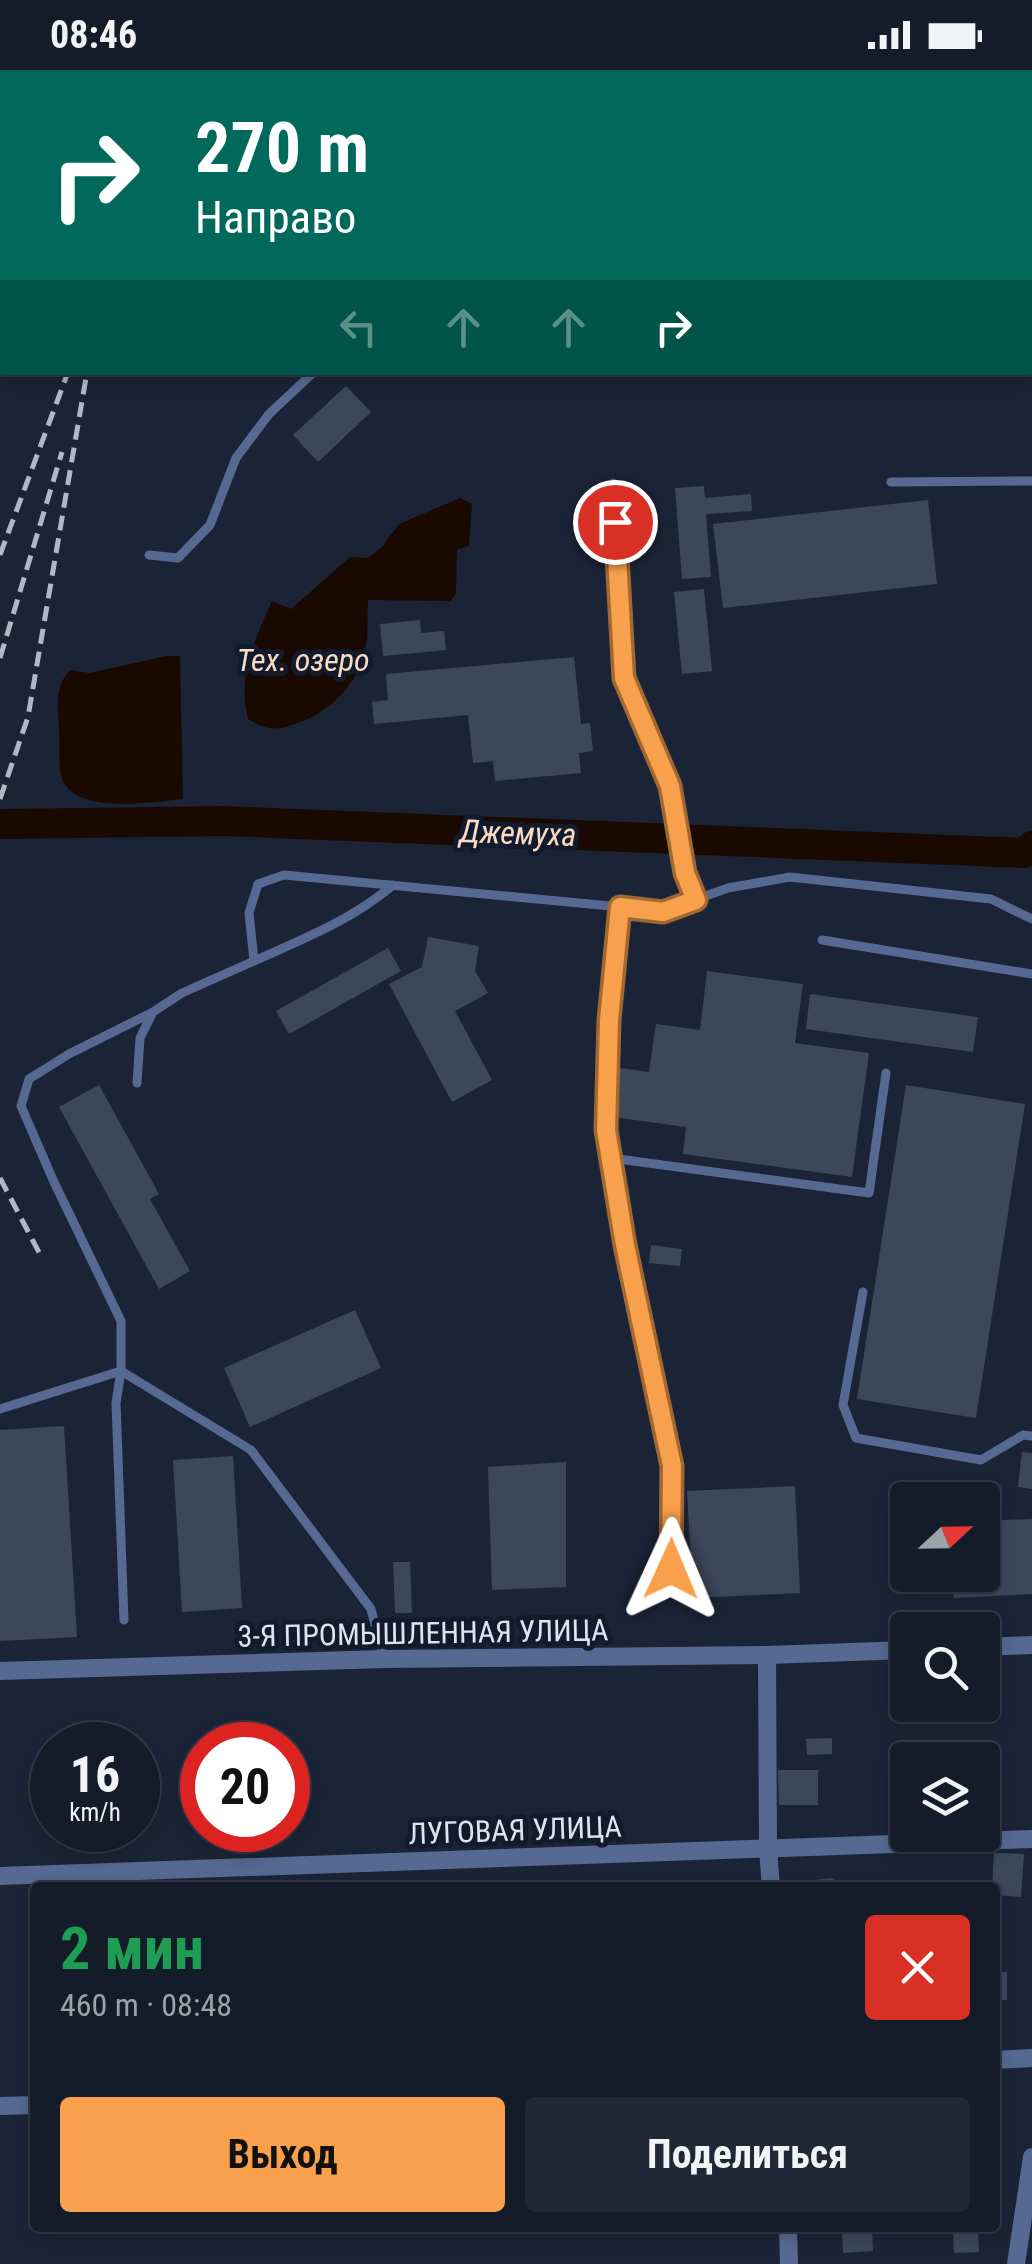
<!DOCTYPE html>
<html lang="ru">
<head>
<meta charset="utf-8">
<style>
  body { margin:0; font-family:"Roboto Condensed",sans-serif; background:#212835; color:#f1f3f6; height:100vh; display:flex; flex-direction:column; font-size:38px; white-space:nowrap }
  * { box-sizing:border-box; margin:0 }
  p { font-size:32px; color:#9da1a8 }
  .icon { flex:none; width:55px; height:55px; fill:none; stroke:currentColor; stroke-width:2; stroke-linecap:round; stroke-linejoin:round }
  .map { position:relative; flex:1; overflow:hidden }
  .drawer { position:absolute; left:30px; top:1812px; width:970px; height:350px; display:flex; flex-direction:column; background:#141b29; border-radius:10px; box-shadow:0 5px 15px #0003,0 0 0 2px #333946 }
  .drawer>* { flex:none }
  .hud { position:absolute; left:0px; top:0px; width:1032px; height:305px; box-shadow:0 5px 15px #0003,0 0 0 2px #333946; background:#00695c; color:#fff; overflow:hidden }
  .needle { width:65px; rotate:68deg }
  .buttons { position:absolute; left:890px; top:1412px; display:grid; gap:20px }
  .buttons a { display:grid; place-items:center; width:110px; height:110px; border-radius:10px; background:#141b29; box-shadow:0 5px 15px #0003,0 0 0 2px #333946; font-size:50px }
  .speed { position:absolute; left:30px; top:1652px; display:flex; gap:20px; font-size:50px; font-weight:700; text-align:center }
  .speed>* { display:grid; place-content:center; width:130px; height:130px; border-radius:50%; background:#141b29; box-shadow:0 5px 15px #0003,0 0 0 2px #333946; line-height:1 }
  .speed small { font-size:25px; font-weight:400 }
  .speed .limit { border:15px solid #d22; background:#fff; color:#111 }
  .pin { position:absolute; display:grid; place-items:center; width:85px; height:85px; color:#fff; margin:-42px; border:5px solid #fff; border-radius:50%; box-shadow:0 2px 10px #0007 }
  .me { position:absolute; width:110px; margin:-55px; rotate:1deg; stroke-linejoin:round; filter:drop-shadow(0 0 8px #0008) }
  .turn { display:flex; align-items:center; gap:35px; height:210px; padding:0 30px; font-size:45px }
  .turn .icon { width:130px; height:130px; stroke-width:2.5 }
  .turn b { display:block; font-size:70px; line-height:85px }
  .lanes { display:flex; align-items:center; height:95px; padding:0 30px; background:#0003; justify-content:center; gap:50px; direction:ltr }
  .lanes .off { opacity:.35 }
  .round { display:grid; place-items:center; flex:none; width:105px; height:105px; border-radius:10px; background:#212835 }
  .summary { display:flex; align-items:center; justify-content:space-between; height:170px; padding:0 30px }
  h1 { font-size:60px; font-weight:700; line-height:75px; color:#1e9e55 }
  .button { display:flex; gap:20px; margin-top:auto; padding:20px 30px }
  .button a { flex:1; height:115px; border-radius:10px; background:#f9a04c; color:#111; font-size:40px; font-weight:700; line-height:115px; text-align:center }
  .button a+a { background:#212835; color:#f1f3f6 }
  .status { display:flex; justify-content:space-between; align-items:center; height:70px; padding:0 50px; background:#141b29; direction:ltr }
  .status svg { height:28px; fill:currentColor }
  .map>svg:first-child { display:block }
  .water { fill:#190900 }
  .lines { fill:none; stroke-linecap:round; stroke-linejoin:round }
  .river { stroke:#190900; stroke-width:30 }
  .building { fill:#3d475c }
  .service { stroke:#566992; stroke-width:9 }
  .minor { stroke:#566992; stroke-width:18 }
  .rail { stroke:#b0b8c6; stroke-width:5; stroke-dasharray:15 8; stroke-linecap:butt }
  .route-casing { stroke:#a26831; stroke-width:25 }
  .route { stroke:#f9a04c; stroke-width:18 }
  .labels { text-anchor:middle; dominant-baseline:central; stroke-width:10; stroke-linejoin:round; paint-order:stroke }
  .street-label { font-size:30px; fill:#dde4f1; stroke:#121a2d }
  .water-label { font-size:32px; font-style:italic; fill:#fadac0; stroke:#121a2d }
</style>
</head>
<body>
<div class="status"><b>08:46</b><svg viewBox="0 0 49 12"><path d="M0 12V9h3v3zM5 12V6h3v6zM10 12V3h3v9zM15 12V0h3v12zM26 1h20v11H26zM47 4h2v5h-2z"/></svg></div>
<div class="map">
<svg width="1032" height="2194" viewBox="0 0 1032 2194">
  <rect width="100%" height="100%" fill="#1b2437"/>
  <!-- water -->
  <g class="water">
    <path d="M460 428 472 434 469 476 457 480 456 524 450 531 368 530C367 543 368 557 367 570 363 607 335 640 300 652 278 660 269 662 248 649 237 607 255 569 272 531L291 539 350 487 368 488 382 477 399 454Z"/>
    <path d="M167 586H180L183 729C152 732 72 746 61 706 58 692 60 673 59 659 58 637 54 617 70 600L89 603Z"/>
  </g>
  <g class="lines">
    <!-- river -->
    <polyline class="river" points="2,754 224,751 1024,783 1032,776"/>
  </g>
  <!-- building -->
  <g class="building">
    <polygon points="346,316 371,342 318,392 293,365"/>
    <polygon points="704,416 705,428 751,424 752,441 706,444 711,507 682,509 675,418"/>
    <polygon points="928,430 937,514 723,538 713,454"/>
    <polygon points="704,519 712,601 682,604 674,522"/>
    <polygon points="420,550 421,563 444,561 446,580 383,586 380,554"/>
    <polygon points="574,587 581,654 590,653 593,681 579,683 581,703 495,711 493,691 473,693 468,645 374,654 372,632 388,630 386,604"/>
    <polygon points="428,867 479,876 475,901 488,923 455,941 492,1010 452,1032 389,914 422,897"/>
    <polygon points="388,878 401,901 289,964 276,941"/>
    <polygon points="707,901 803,914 795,973 869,983 852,1107 683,1084 686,1057 613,1047 620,998 649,1002 656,954 700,960"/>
    <polygon points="810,924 978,947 973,982 806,959"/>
    <polygon points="99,1015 159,1124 150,1129 190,1201 159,1219 59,1037"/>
    <polygon points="906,1015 1025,1034 976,1348 857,1329"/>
    <polygon points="651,1175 682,1179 680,1196 649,1193"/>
    <polygon points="355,1240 381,1298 250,1357 224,1298"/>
    <polygon points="64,1356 77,1567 0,1571 0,1360"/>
    <polygon points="1022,1382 1032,1383 1032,1419 1018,1417"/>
    <polygon points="233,1386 242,1538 182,1542 173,1390"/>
    <polygon points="566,1392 566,1517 492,1520 488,1397"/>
    <polygon points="795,1416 800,1523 693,1528 687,1421"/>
    <polygon points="1032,1449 1032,1524 954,1528 953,1505 982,1505 982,1451"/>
    <polygon points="393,1492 410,1492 412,1543 395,1543"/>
    <polygon points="832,1668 832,1684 807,1685 806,1669"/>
    <polygon points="778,1700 818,1700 818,1735 779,1735"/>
    <polygon points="994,1783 1024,1784 1021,1827 995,1825 995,1818 992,1818"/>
    <polygon points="834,1808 835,1818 802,1818 801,1811"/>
    <rect x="995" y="1902" width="12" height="28"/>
    <polygon points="842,2158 872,2158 873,2181 843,2183"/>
    <polygon points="953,2158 978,2158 979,2182 954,2183"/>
  </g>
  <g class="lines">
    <!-- service -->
    <g class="service">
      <polyline points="600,0 600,2"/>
      <polyline points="723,0 723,2"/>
      <polyline points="480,2 480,0"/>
      <polyline points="891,412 1032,411"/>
      <polyline points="613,413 625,608 670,716 685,803 696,829"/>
      <polyline points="149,485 178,488 210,455 236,388 269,344 314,302"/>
      <polyline points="621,837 609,950 606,1060 625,1175 672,1396 671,1499"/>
      <polyline points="822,870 1032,904"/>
      <path d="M254 891C303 869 352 850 393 815"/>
      <polyline points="137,1013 140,968 153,942 182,923 254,891 249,843 258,814 284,805 663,841 728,818 790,807 991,829 1032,849"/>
      <polyline points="611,1088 869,1123 886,1003"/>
      <polyline points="863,1222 843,1335 856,1368 981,1390 1023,1365 1032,1366"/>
      <polyline points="0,1339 121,1301 251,1380 371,1539 384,1589"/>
      <polyline points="124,1550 116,1333 121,1301 121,1251 54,1112 21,1036 29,1009 69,984 151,943"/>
    </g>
    <!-- minor -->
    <g class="minor">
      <polyline points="982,1577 1032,1575"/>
      <polyline points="767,1585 768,1779 771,1818"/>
      <polyline points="0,1601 384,1589 767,1585 908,1580"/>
      <polyline points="0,1806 1032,1769"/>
      <polyline points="995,1990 1032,1988"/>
      <polyline points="0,2036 35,2035"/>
      <polyline points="788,2158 789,2194"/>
      <polyline points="1016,2194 1032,2087"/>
    </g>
    <!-- rail -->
    <g class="rail">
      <polyline points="166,2 168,0"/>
      <polyline points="244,2 246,0"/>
      <polyline points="0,485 68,302"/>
      <polyline points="0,588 62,382"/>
      <polyline points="0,729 28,647 87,302"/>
      <polyline points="0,1108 42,1188"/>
    </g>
  </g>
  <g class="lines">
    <!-- route casing -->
    <g class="route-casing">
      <polyline id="route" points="615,452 624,608 670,716 685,803 696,830 663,842 620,837 609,950 606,1060 625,1175 672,1396 671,1499"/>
    </g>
    <!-- route -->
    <use href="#route" class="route"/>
  </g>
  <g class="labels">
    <!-- street labels -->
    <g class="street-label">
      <text transform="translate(423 1563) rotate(-1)">3-Я ПРОМЫШЛЕННАЯ УЛИЦА</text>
      <text transform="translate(515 1760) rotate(-2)">ЛУГОВАЯ УЛИЦА</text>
    </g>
    <!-- water labels -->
    <g class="water-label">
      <text x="303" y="590">Тех. озеро</text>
      <text transform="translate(518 763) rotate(2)">Джемуха</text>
    </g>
  </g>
</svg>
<div class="buttons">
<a><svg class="needle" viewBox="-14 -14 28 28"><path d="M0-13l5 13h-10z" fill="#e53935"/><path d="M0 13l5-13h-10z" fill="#9da1a8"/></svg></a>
<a><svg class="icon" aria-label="search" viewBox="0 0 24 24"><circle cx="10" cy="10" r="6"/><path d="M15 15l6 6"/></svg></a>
<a><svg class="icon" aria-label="layers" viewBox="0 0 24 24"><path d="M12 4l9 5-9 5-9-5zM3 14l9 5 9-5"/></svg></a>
</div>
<div class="speed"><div>16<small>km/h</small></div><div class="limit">20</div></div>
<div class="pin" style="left:615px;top:452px;background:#d93025"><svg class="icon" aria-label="arrive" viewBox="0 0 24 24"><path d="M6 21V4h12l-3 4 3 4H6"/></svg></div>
<svg class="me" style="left:671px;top:1499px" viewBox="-20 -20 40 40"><path d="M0-17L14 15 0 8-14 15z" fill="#f9a04c" stroke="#fff" stroke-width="4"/></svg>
<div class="hud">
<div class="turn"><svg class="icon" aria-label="right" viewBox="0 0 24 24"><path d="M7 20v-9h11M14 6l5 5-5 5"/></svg><div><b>270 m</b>Направо</div></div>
<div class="lanes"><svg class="icon off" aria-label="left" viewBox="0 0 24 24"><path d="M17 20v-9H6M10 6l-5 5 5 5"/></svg><svg class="icon off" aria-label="ahead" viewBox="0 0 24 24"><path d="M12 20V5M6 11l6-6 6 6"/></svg><svg class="icon off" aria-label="ahead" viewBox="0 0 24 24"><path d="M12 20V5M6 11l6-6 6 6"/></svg><svg class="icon" aria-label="right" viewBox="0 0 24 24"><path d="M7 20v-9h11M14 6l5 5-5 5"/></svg></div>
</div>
<section class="drawer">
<div class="summary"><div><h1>2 мин</h1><p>460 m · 08:48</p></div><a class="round" style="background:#d93025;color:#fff"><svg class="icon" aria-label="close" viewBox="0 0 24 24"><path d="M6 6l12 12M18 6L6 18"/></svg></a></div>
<div class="button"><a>Выход</a><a>Поделиться</a></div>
</section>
</div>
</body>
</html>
